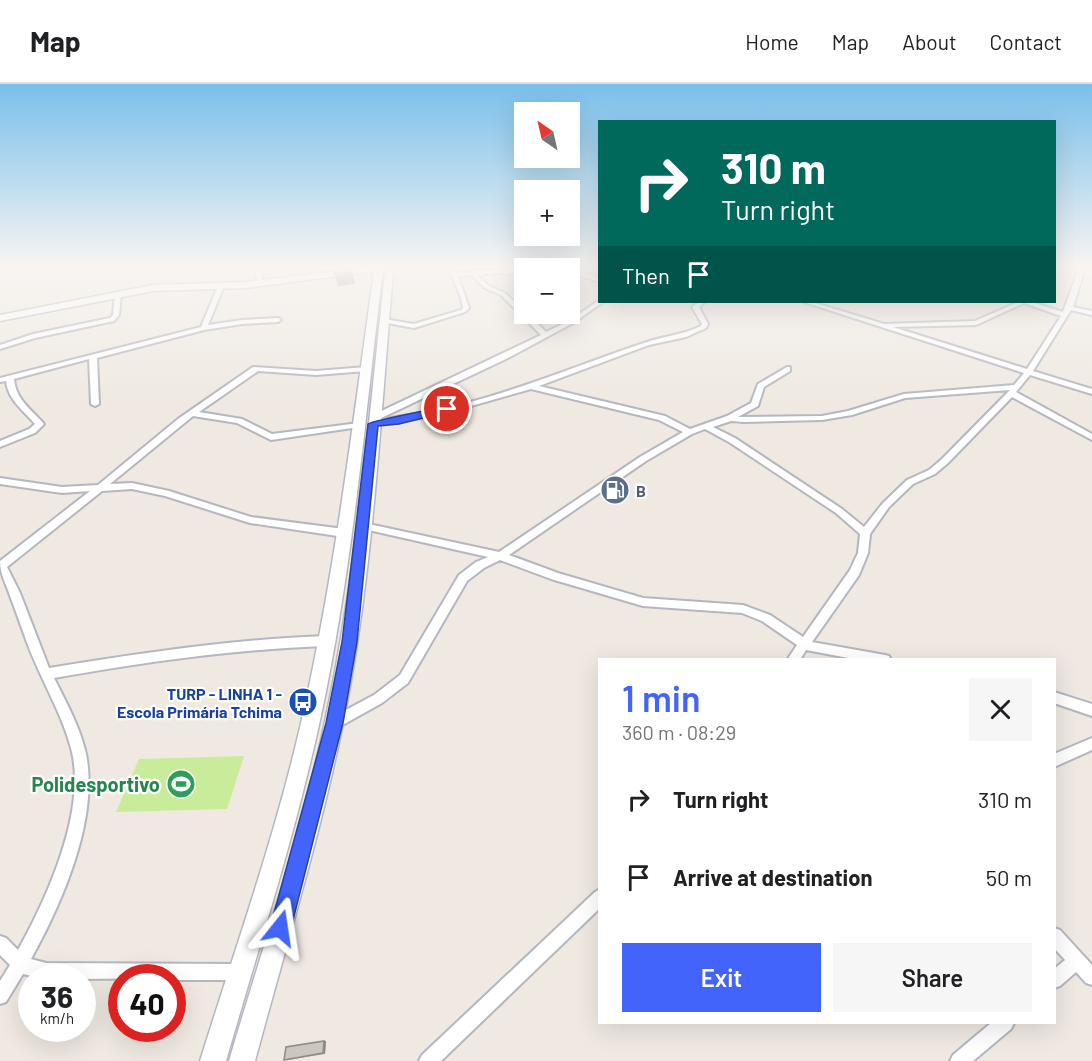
<!DOCTYPE html>
<html lang="en">
<head>
<meta charset="utf-8">
<style>
  body { margin:0; font-family:Barlow,sans-serif; background:#f6f6f6; color:#202124; height:100vh; display:flex; flex-direction:column; font-size:22px; white-space:nowrap }
  * { box-sizing:border-box; margin:0 }
  p { font-size:20px; color:#757577 }
  .icon { flex:none; width:33px; height:33px; fill:none; stroke:currentColor; stroke-width:2; stroke-linecap:round; stroke-linejoin:round }
  .map { position:relative; flex:1; overflow:hidden }
  .panel { position:absolute; left:598px; top:574px; width:458px; height:366px; display:flex; flex-direction:column; background:#fff; border-radius:0px; box-shadow:0 6px 24px #0002 }
  .panel>* { flex:none }
  .top-card { position:absolute; left:598px; top:36px; width:458px; height:183px; border-radius:0px; box-shadow:0 6px 24px #0002; background:#00695c; color:#fff; overflow:hidden }
  .needle { width:39px; rotate:326deg }
  .tools { position:absolute; left:514px; top:18px; display:grid; gap:12px }
  .tools a { display:grid; place-items:center; width:66px; height:66px; border-radius:0px; background:#fff; box-shadow:0 6px 24px #0002; font-size:30px }
  .speed { position:absolute; left:18px; top:880px; display:flex; gap:12px; font-size:30px; font-weight:700; text-align:center }
  .speed>* { display:grid; place-content:center; width:78px; height:78px; border-radius:50%; background:#fff; box-shadow:0 6px 24px #0002; line-height:1 }
  .speed small { font-size:15px; font-weight:400 }
  .speed .limit { border:9px solid #d22; background:#fff; color:#111 }
  .pin { position:absolute; display:grid; place-items:center; width:51px; height:51px; color:#fff; margin:-26px; border:3px solid #fff; border-radius:50%; box-shadow:0 2px 6px #0007 }
  .me { position:absolute; width:66px; margin:-33px; rotate:15deg; stroke-linejoin:round; filter:drop-shadow(0 0 4px #0008) }
  .turn { display:flex; align-items:center; gap:21px; height:126px; padding:0 24px; font-size:27px }
  .turn .icon { width:78px; height:78px; stroke-width:2.5 }
  .turn b { display:block; font-size:42px; line-height:51px }
  .then { display:flex; align-items:center; height:57px; padding:0 24px; background:#0003; gap:12px; font-size:22px }
  .round { display:grid; place-items:center; flex:none; width:63px; height:63px; border-radius:0px; background:#f6f6f6 }
  .head { display:flex; align-items:center; justify-content:space-between; height:102px; padding:0 24px }
  h1 { font-size:36px; font-weight:600; line-height:45px; color:#4264fb }
  .cta { display:flex; gap:12px; margin-top:auto; padding:12px 24px }
  .cta a { flex:1; height:69px; border-radius:0px; background:#4264fb; color:#fff; font-size:24px; font-weight:600; line-height:69px; text-align:center }
  .cta a+a { background:#f6f6f6; color:#202124 }
  ul { padding:0; list-style:none }
  li { display:flex; align-items:center; gap:18px; height:78px; padding:0 24px }
  li div { flex:1 }
  li b { display:block; font-size:22px }
  li em { font-style:normal }
  header { display:flex; align-items:center; gap:36px; box-sizing:border-box; height:84px; padding:0 30px; background:#fff; border-bottom:2px solid #e0e0e0 }
  header strong { font-size:28px }
  nav { display:flex; gap:33px; margin-inline-start:auto; font-size:21px }
  .map>svg:first-child { display:block }
  .pitch { fill:#c9ec9a }
  .lines { fill:none; stroke-linecap:round; stroke-linejoin:round }
  .street-casing { stroke:#b4b7c1; stroke-width:4 }
  .secondary-casing { stroke:#b4b7c1; stroke-width:3 }
  .street { fill:#fff; fill-rule:evenodd }
  .secondary { fill:#fff; fill-rule:evenodd }
  .wall { fill:#afaba4 }
  .shaded-wall { fill:#8e8b86 }
  .building { fill:#cbc7bf; stroke:#8e8b86; stroke-width:1.5 }
  .route { fill:#4264fb; stroke:#2b41a3; stroke-width:1.5 }
  .labels { text-anchor:middle; dominant-baseline:central; stroke-width:4.5; stroke-linejoin:round; paint-order:stroke }
  .service-label { font-size:16px; font-weight:bold; fill:#4e5e75; stroke:#fff; text-anchor:start }
  .transit-label { font-size:16px; font-weight:bold; fill:#164399; stroke:#fff; text-anchor:end }
  .near-leisure-label { font-size:20px; font-weight:bold; fill:#27864d; stroke:#fff; text-anchor:end }
</style>
</head>
<body>
<header>
<strong>Map</strong>
<nav><a>Home</a><a>Map</a><a>About</a><a>Contact</a></nav>
</header>
<div class="map">
<svg width="1092" height="977" viewBox="0 0 1092 977">
  <rect width="100%" height="100%" fill="#efe9e1"/>
  <!-- pitch -->
  <polygon class="pitch" points="244,672 227,725 116,728 139,675"/>
  <g class="lines">
    <!-- street casing -->
    <g class="street-casing">
      <g id="street">
        <polygon points="253,184 259,184 264,200 259,199"/>
        <polygon points="449,184 455,184 457,189 500,185 525,186 525,190 500,189 477,191 489,202 505,209 546,248 569,237 598,217 603,218 573,239 506,275 377,336 371,336 371,332 541,251 501,211 485,204 471,191 458,192 469,224 465,228 414,244 382,238 382,236 384,235 414,240 461,226 463,224 461,214"/>
        <polygon points="600,184 600,187 581,188 600,194 600,198 570,189 570,185"/>
        <path d="M1079 184H1085L1073 223 1092 227V231L1071 226 1033 287 1092 305V310L1030 291 1016 308 1092 350V356L1012 313 948 379 935 390 913 400 889 423 870 450 868 469 859 491 812 558 885 571 889 572 891 576H859L806 566 800 576H787L797 561 762 537 742 529 643 522 551 495 500 476 484 484 467 497 408 599 382 619 339 643 334 645 329 643 328 639 329 635 374 611 400 591 459 491 476 478 488 473 364 445 359 442 361 440 364 439 499 468 640 373 683 348 659 336 531 305 443 330 373 342 369 340 370 338C405 331 440 327 474 317 532 301 587 278 644 259 663 252 683 251 701 242L702 240 692 223 699 218H705L699 223 708 240 706 244 686 253 649 261 539 302 665 332 690 345 727 332 751 319 758 300 787 283H790V287L764 303 758 322 738 333 822 332 848 327 904 310 1014 301 1024 289 804 218H812L884 240 975 237 1018 218H1031L1063 228ZM1024 219 1061 232 1027 285 893 243 976 241ZM1010 306 942 375 929 386 907 396 883 419 864 443 842 425 735 354 713 343 731 337 744 338 822 336 852 331 905 314ZM705 345 729 358 836 429 860 450 858 469 850 486 803 553 770 531 743 521 643 514 558 489 509 471 646 377 692 350Z"/>
        <path d="M221 200 224 202 208 241 242 236 278 234 281 236 278 238 242 240 204 246 97 274 99 320 95 322 91 320 89 275 14 295C16 316 31 325 44 340L35 349 0 363V357L29 345 35 340C23 326 8 316 6 297L0 298V294L201 243 218 202Z"/>
        <polygon points="118,208 121,210 119,231 114,237 35,254 0,265 0,261 33,250 110,234 113,231 115,210"/>
        <path d="M253 283 316 287 366 283 370 285 366 287 316 291 258 287 199 328 242 335 272 350 359 339 363 341 359 343 271 356 237 339 193 332 110 400 132 399 169 407 251 433 344 445 347 447 349 449 347 451 344 453 250 439 165 412 132 405 102 407 7 483 20 509 49 584C142 569 233 555 327 552L331 554 333 557 331 560 327 562C235 565 145 578 54 594 66 618 80 643 86 670 99 735 62 819 31 875L46 879 240 880 246 882 248 888 246 894 240 896H172V894L82 895V894H41L23 890 6 918 0 920V897L10 881 0 871V852L6 854 18 866C47 814 86 728 72 668 62 627 37 590 24 550 19 537 15 524 10 512 6 499 0 491 0 477L90 407 62 409 0 400V394L62 403 98 401 178 335Z"/>
        <polygon points="1054,608 1092,620 1092,632 1054,619"/>
        <polygon points="1092,654 1092,666 1054,683 1054,670"/>
        <polygon points="600,805 600,824 441,977 419,977 422,971 595,808"/>
        <polygon points="1054,844 1060,846 1092,881 1092,901 1086,899 1076,888 1060,902 1054,904 1054,885 1065,876 1054,864"/>
        <polygon points="991,939 1014,939 1011,945 973,977 950,977 953,971"/>
      </g>
    </g>
    <!-- secondary casing -->
    <g class="secondary-casing">
      <g id="secondary">
        <path d="M362 184H383C365 336 352 491 319 641 294 754 258 866 226 977H200C235 865 275 753 301 639 335 490 353 338 374 187L246 204 153 207 0 237V231L153 201 246 198Z"/>
        <path d="M389 186 393 189C380 339 373 492 343 639 320 753 285 865 255 977H229C262 865 301 752 325 637 357 490 368 339 385 189Z"/>
      </g>
    </g>
    <!-- street -->
    <use href="#street" class="street"/>
    <!-- secondary -->
    <use href="#secondary" class="secondary"/>
  </g>
  <!-- wall -->
  <polygon class="wall" points="326,957 325,970 287,976 284,976"/>
  <!-- shaded-wall -->
  <g class="shaded-wall">
    <polygon points="352,184 355,200 338,202 335,190"/>
    <polygon points="324,957 326,957 325,970 323,969"/>
  </g>
  <!-- building -->
  <g class="building">
    <polygon points="335,184 351,184 352,188 335,190"/>
    <polygon points="324,957 323,969 284,976 286,963"/>
  </g>
  <!-- sky -->
  <linearGradient id="sky" x2="0" y2="1"><stop stop-color="#7abfeb"/><stop offset="0.57" stop-color="#f8f5f2"/><stop offset="1" stop-color="#f8f5f2" stop-opacity="0"/></linearGradient>
  <rect width="1092" height="320" fill="url(#sky)"/>
  <!-- route -->
  <path class="route" d="M447 322 452 325 451 327 399 340 378 342 357 558 343 639 291 844 288 851 280 854 273 851 270 844 326 639 342 558 368 340C373 336 435 325 447 322Z"/>
  <!-- icons -->
  <defs>
    <g id="fuel-disc" transform="scale(1.5)"><circle r="9.5" fill="#5c6f8a" stroke="#fff"/><path d="M-5.5-6h7V0h2V4h1.3V-2.5L3-4.5l.8-.8L6-3V5H2.5V1h-1V6h-7ZM-4.2-4.7v3.2H.2V-4.7Z" fill="#fff"/></g>
    <g id="bus-disc" transform="scale(1.5)"><circle r="9.5" fill="#1a4fb4" stroke="#fff"/><path d="M-5-6H5V4H4V6H2V4H-2V6H-4V4H-5ZM-3.5-4V0h7V-4ZM-3.5 1.2v1.5H-2V1.2ZM2 1.2v1.5H3.5V1.2Z" fill="#fff"/></g>
    <g id="stadium-disc" transform="scale(1.5)"><circle r="9.5" fill="#2e9e5b" stroke="#fff"/><path d="M0-5a6.5 5 0 1 0 0 10a6.5 5 0 1 0 0-10ZM-3.5-1.8h7v3.6h-7Z" fill="#fff"/></g>
  </defs>
  <g fill-rule="evenodd">
    <use href="#fuel-disc" x="615" y="406"/>
    <use href="#bus-disc" x="303" y="618"/>
    <use href="#stadium-disc" x="181" y="700"/>
  </g>
  <g class="labels">
    <!-- service labels -->
    <g class="service-label">
      <text x="636" y="406">B</text>
    </g>
    <!-- transit labels -->
    <g class="transit-label">
      <text x="282" y="609">TURP - LINHA 1 -<tspan x="282" dy="18">Escola Primária Tchima</tspan></text>
    </g>
    <!-- near-leisure labels -->
    <g class="near-leisure-label">
      <text x="160" y="700">Polidesportivo</text>
    </g>
  </g>
</svg>
<div class="tools">
<a><svg class="needle" viewBox="-14 -14 28 28"><path d="M0-13l5 13h-10z" fill="#e53935"/><path d="M0 13l5-13h-10z" fill="#757577"/></svg></a>
<a>+</a>
<a>−</a>
</div>
<div class="speed"><div>36<small>km/h</small></div><div class="limit">40</div></div>
<div class="pin" style="left:447px;top:325px;background:#d93025"><svg class="icon" aria-label="arrive" viewBox="0 0 24 24"><path d="M6 21V4h12l-3 4 3 4H6"/></svg></div>
<svg class="me" style="left:280px;top:844px" viewBox="-20 -20 40 40"><path d="M0-17L14 15 0 8-14 15z" fill="#4264fb" stroke="#fff" stroke-width="4"/></svg>
<div class="top-card">
<div class="turn"><svg class="icon" aria-label="right" viewBox="0 0 24 24"><path d="M7 20v-9h11M14 6l5 5-5 5"/></svg><div><b>310 m</b>Turn right</div></div>
<div class="then">Then<svg class="icon" aria-label="arrive" viewBox="0 0 24 24"><path d="M6 21V4h12l-3 4 3 4H6"/></svg></div>
</div>
<section class="panel">
<div class="head"><div><h1>1 min</h1><p>360 m · 08:29</p></div><a class="round"><svg class="icon" aria-label="close" viewBox="0 0 24 24"><path d="M6 6l12 12M18 6L6 18"/></svg></a></div>
<ul>
<li><svg class="icon" aria-label="right" viewBox="0 0 24 24"><path d="M7 20v-9h11M14 6l5 5-5 5"/></svg><div><b>Turn right</b></div><em>310 m</em></li>
<li><svg class="icon" aria-label="arrive" viewBox="0 0 24 24"><path d="M6 21V4h12l-3 4 3 4H6"/></svg><div><b>Arrive at destination</b></div><em>50 m</em></li>
</ul>
<div class="cta"><a>Exit</a><a>Share</a></div>
</section>
</div>
</body>
</html>
